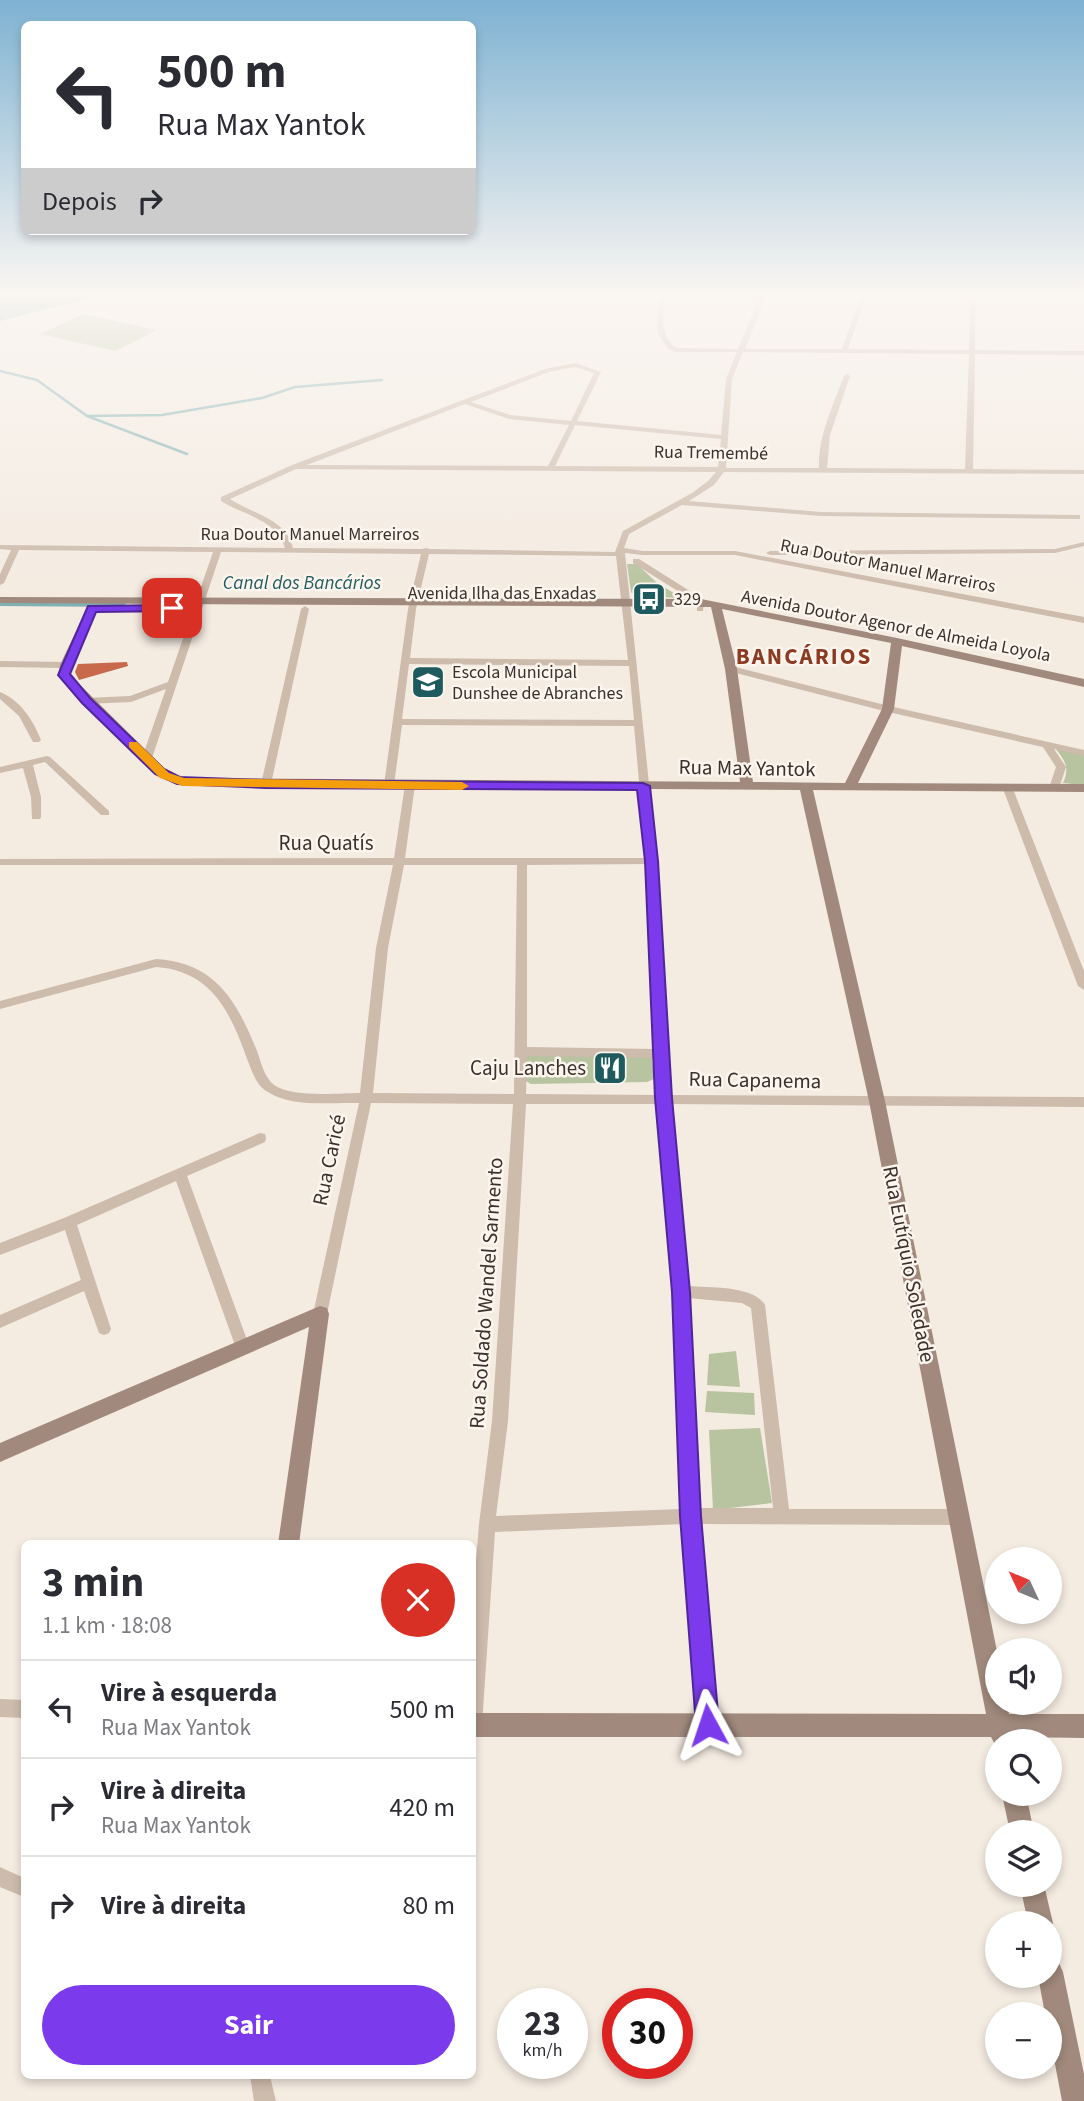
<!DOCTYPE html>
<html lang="pt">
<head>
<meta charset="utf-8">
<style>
  body { margin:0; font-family:"Source Sans 3",sans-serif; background:#f7f7f7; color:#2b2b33; height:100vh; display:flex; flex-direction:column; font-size:26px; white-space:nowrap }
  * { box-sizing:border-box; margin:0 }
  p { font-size:23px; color:#7c7c81 }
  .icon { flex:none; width:38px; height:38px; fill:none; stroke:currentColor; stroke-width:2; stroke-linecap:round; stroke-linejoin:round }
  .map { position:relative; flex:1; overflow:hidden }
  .sheet { position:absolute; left:21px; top:1540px; width:455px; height:539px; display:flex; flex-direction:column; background:#fff; border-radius:10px; box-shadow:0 4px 10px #0003 }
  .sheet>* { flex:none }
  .guide { position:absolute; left:21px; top:21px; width:455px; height:214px; border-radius:10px; box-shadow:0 4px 10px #0003; background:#fff; color:#2b2b33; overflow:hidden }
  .needle { width:46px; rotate:314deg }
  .buttons { position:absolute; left:985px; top:1547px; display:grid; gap:14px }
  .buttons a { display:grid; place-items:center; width:77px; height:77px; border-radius:50%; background:#fff; box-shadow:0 4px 10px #0003; font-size:35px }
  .speed { position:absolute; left:497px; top:1988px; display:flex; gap:14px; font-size:35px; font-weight:700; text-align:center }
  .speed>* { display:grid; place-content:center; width:91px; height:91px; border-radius:50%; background:#fff; box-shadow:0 4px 10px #0003; line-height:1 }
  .speed small { font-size:18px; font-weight:400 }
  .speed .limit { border:10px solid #d22; background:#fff; color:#111 }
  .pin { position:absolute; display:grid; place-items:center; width:60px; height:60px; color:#fff; margin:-30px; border-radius:14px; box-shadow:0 4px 10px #0006 }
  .me { position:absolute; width:77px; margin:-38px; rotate:355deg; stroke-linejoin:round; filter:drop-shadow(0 0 5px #0008) }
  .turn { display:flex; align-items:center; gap:24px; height:147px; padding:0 21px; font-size:32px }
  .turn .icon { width:91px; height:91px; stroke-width:2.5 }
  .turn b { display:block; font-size:49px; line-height:60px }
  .then { display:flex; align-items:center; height:66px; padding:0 21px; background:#0003; gap:14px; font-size:26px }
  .round { display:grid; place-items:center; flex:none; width:74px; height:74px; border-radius:37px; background:#f7f7f7 }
  .headline { display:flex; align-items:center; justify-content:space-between; height:119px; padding:0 21px }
  h1 { font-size:42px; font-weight:700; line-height:52px }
  .action { display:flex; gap:14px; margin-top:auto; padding:14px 21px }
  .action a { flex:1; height:80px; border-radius:42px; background:#7c3aed; color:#fff; font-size:28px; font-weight:700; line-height:80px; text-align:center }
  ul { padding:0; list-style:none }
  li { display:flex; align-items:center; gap:21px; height:98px; padding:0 21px; border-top:2px solid #e1e1e2 }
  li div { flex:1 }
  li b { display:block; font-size:26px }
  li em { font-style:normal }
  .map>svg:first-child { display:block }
  .green { fill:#b8c4a0 }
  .water { fill:#7fb0b2 }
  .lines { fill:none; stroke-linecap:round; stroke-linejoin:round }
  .stream { stroke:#7fb0b2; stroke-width:2.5 }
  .canal { fill:#7fb0b2; fill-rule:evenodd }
  .building { fill:#c8694b }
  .street { fill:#cdbbac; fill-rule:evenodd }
  .secondary { fill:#a18a7d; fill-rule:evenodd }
  .route { fill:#7c3aed; stroke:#51269a; stroke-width:2 }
  .slow { fill:#f59e0b }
  .labels { text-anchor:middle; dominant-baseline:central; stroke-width:5; stroke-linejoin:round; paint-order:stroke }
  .far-street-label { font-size:18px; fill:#3b302b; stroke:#fbf5ee }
  .far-poi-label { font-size:18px; fill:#3b302b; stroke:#fbf5ee; text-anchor:start }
  .far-water-label { font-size:19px; font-style:italic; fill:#1f5a5e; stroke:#fbf5ee }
  .street-label { font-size:21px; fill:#3b302b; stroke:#fbf5ee }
  .poi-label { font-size:21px; fill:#3b302b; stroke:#fbf5ee; text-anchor:end }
  .far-district-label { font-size:23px; font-weight:bold; letter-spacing:2px; fill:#8c3b22; stroke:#fbf5ee }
</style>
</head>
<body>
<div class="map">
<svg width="1084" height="2101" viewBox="0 0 1084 2101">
  <rect width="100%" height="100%" fill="#f4ebe1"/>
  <!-- green -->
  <g class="green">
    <polygon points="83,314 157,330 115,351 40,334"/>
    <polygon points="627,564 637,564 657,583 682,598 635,596 631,592"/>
    <path d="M1055 748 1084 755V785L1063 783C1070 768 1065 760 1055 748Z"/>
    <polygon points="647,1054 652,1058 654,1079 647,1082 531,1084 524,1080 526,1055"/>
    <polygon points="736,1351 740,1387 707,1385 709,1354"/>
    <polygon points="707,1391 754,1393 755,1415 705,1412"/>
    <polygon points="760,1428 772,1503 713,1510 709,1430"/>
  </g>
  <!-- water -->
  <polygon class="water" points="0,294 105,294 0,321"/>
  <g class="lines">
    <!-- stream -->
    <g class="stream">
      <polyline points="0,371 37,380 87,416 187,454"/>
      <polyline points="87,416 162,415 262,398 295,387 382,380"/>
    </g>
    <!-- canal -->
    <polygon class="canal" points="0,600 121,601 126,604 121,607 0,606"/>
  </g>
  <!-- building -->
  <polygon class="building" points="127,662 128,666 79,680 75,672 78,664"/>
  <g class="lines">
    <!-- street -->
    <g class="street">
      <path d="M659 294H665C664 312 658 338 677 348L738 349 761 294H767L745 349H842L861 294H867L848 349 969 350 970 303 960 294H967L976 302 975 350 1084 351V355L975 354 973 469 1084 470V474L724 472 714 485 689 501 821 512 1077 515H1080V519L821 516 682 505 629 534 624 548 643 551H735L1084 617V623L735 555H643L625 553 657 861 670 1095 1084 1097V1107L671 1104 688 1286C709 1288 753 1285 765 1305L789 1509H960L966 1511 968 1517 966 1523 960 1525 699 1524 717 1725 714 1731 708 1734 702 1731 699 1725 683 1524 495 1532 482 1725 479 1731 473 1734 472 1610 479 1524 492 1421 513 1104 371 1103 327 1314 325 1318 320 1320 315 1318 313 1314 359 1103C331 1102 292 1108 268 1092 255 1085 251 1068 246 1056 229 1009 210 971 156 967L0 1009V1001L156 959C216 963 236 1000 257 1051 261 1062 264 1077 274 1085 293 1098 338 1093 360 1093L376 948 393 865H0V859L394 858 405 785 410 782 415 785 405 858H646L634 726 402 725 394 785 393 787H385L384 785 408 609 421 554 221 552 152 758 147 761 144 760 142 758 166 689 131 702 86 704 81 701 86 698 130 696 168 682 213 552 19 550 4 583 0 585V574L11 550 0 549V545L285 548C278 520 243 515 221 501V497L292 465 545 369 575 363 601 372 577 421 721 435 726 379 737 352H676L668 349 657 332ZM743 352 969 354 965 469 827 468 830 435 850 376 847 374 844 376C833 406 818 436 819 468H726L732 379ZM575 367 594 373 571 421 510 415 471 402 549 372ZM465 404 509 419 569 425 548 466 307 465ZM575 425 721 439 718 467 555 466ZM296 469 716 472 708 481 692 493 623 531 615 552 430 549 426 548 422 549 293 548C286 518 252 514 230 499ZM429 554 616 556 628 660 410 658 416 609ZM409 664 629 666 634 720 402 719ZM647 864 655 1049 527 1047V865ZM404 865H517L514 1094 373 1093 388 948ZM527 1056 656 1058 658 1095 526 1094ZM526 1104H658L674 1291 682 1509 496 1516 508 1421ZM688 1298 742 1303 751 1308 773 1508H698Z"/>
      <polygon points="1084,542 1084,546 1055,553 770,555 766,553 770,551 1055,549"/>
      <polygon points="633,559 639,559 704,600 703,611 697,611 697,603 633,563"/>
      <polygon points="305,606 309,609 271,784 266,787 261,784 301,609"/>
      <polygon points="0,661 66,662 71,665 66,668 0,667"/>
      <polygon points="731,666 889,706 1084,750 1084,756 1054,749 1066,767 1059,788 1054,791 1050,790 1049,788 1056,767 1043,747 888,712 728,671 728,667"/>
      <path d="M0 692C21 701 33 720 41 740L39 742H33L19 716 0 699Z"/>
      <polygon points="47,756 50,757 109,811 109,815 101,815 45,762 33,765 41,797 41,817 40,819 32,819 31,797 23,768 0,773 0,767"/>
      <polygon points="1008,786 1013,789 1084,971 1084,990 1078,986 1003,789"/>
      <polygon points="260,1133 265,1134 266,1138 265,1142 187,1176 250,1348 248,1353 243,1355 238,1353 236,1348 176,1181 77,1225 111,1329 109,1333 104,1335 99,1333 84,1291 0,1328 0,1315 81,1280 65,1230 0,1255 0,1243 64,1218"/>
      <polygon points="0,1699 24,1700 24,1718 0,1717"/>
      <polygon points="0,1867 24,1878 24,1897 0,1887"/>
      <polygon points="250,2076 270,2076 276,2101 254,2101"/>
    </g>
    <!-- secondary -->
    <g class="secondary">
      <path d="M0 597 701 599 897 638 1084 679V687L902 646 894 709 858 783 1084 784V792L813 790 885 1101 998 1656V1703H1007L1009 1714H1084V1738L1014 1737 1015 1741H998V1750L991 1737H472V1713L986 1714 869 1101 800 790 183 786 156 774 58 675 60 665 87 608 96 606 97 608 72 665 70 675 164 768 185 778 740 782 725 669 711 607 0 603ZM722 609 891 643 882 709 845 783 753 782 737 669Z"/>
      <polygon points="320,1306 327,1308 329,1314 299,1544 278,1544 309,1327 0,1462 0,1443"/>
      <polygon points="1002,1794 1026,1794 1034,1832 1010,1832"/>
      <polygon points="1020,1885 1044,1885 1053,1923 1050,1929 1050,1923 1028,1923"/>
      <polygon points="1050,1959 1059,1963 1063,1972 1084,2074 1084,2101 1062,2101 1050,2038 1050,2014 1045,2014 1038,1976 1050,1976"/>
    </g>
  </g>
  <!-- sky -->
  <linearGradient id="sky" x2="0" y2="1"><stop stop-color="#7eb2d2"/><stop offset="0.5" stop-color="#faf6f2"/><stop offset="1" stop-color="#faf6f2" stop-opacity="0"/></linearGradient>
  <rect width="1084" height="588" fill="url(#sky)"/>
  <!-- route -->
  <polygon class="route" points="172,605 178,608 176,611 96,612 70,674 90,698 164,769 179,777 266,780 643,783 650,786 658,861 672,1098 690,1292 701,1516 719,1725 716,1734 708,1737 699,1734 696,1725 680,1516 672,1292 655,1098 645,861 637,790 266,788 177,784 155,774 82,703 58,675 88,606"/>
  <!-- slow -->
  <polygon class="slow" points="129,742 137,742 169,773 184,778 462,782 469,786 462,790 183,786 160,778 129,747"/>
  <!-- icons -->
  <defs>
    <g id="bus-square" transform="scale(1.75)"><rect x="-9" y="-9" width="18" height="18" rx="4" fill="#1f5a5e" stroke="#fbf5ee"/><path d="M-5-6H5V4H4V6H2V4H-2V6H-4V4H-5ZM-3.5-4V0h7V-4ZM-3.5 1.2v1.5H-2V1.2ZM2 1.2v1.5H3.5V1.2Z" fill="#fff"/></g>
    <g id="school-square" transform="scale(1.75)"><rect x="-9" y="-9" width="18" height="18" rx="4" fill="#1f5a5e" stroke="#fbf5ee"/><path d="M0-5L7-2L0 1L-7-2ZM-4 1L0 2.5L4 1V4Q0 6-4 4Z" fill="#fff"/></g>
    <g id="restaurant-square" transform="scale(1.75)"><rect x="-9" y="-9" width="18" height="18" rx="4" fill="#1f5a5e" stroke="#fbf5ee"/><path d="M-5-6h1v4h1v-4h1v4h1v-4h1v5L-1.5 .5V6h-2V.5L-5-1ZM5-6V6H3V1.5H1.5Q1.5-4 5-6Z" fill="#fff"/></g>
  </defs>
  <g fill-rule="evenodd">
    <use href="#bus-square" x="649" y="599"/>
    <use href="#school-square" x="428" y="682"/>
    <use href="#restaurant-square" x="610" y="1068"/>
  </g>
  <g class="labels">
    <!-- far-street labels -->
    <g class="far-street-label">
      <text transform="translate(711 453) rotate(1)">Rua Tremembé</text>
      <text x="310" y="534">Rua Doutor Manuel Marreiros</text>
      <text transform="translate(888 566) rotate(11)">Rua Doutor Manuel Marreiros</text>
      <text x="502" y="593">Avenida Ilha das Enxadas</text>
      <text transform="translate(896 626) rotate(11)">Avenida Doutor Agenor de Almeida Loyola</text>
    </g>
    <!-- far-poi labels -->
    <g class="far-poi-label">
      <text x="674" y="599">329</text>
      <text x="452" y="672">Escola Municipal<tspan x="452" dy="21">Dunshee de Abranches</tspan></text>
    </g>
    <!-- far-water labels -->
    <g class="far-water-label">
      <text x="302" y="583">Canal dos Bancários</text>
    </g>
    <!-- street labels -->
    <g class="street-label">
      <text transform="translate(747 768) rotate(1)">Rua Max Yantok</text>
      <text x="326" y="843">Rua Quatís</text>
      <text transform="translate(755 1080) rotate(1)">Rua Capanema</text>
      <text transform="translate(329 1160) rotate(-78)">Rua Caricé</text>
      <text transform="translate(909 1264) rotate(79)">Rua Eutíquio Soledade</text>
      <text transform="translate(486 1293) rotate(-86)">Rua Soldado Wandel Sarmento</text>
    </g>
    <!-- poi labels -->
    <g class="poi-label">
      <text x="586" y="1068">Caju Lanches</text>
    </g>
    <!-- far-district labels -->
    <g class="far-district-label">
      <text x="804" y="656">BANCÁRIOS</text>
    </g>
  </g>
</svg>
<div class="buttons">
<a><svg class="needle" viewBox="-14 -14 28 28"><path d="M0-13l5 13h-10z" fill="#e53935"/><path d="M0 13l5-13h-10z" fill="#7c7c81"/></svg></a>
<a><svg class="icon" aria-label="sound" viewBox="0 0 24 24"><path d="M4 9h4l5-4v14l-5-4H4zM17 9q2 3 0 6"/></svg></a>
<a><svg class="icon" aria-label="search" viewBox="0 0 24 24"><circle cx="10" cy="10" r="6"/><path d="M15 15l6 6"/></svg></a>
<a><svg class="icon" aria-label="layers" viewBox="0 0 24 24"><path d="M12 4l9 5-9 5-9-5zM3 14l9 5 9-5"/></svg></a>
<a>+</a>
<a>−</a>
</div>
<div class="speed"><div>23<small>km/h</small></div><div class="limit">30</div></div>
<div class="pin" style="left:172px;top:608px;background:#d93025"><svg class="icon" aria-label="arrive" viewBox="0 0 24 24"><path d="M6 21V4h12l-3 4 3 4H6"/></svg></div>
<svg class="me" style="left:708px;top:1725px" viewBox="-20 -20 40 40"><path d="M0-17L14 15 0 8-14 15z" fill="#7c3aed" stroke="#fff" stroke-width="4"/></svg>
<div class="guide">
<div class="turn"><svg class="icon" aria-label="left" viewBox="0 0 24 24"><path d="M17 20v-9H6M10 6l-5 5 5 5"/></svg><div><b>500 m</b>Rua Max Yantok</div></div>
<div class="then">Depois<svg class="icon" aria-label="right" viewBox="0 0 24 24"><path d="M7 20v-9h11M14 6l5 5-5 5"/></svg></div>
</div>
<section class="sheet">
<div class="headline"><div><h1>3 min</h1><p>1.1 km · 18:08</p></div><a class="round" style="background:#d93025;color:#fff"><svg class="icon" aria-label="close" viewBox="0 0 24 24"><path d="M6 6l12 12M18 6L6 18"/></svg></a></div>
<ul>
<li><svg class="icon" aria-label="left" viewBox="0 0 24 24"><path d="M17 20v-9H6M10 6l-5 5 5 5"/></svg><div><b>Vire à esquerda</b><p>Rua Max Yantok</p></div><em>500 m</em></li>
<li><svg class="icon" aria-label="right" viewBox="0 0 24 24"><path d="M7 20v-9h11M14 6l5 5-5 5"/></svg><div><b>Vire à direita</b><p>Rua Max Yantok</p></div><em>420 m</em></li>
<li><svg class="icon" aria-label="right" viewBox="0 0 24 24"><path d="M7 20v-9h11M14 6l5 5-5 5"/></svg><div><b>Vire à direita</b></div><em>80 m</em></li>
</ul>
<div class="action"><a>Sair</a></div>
</section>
</div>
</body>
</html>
